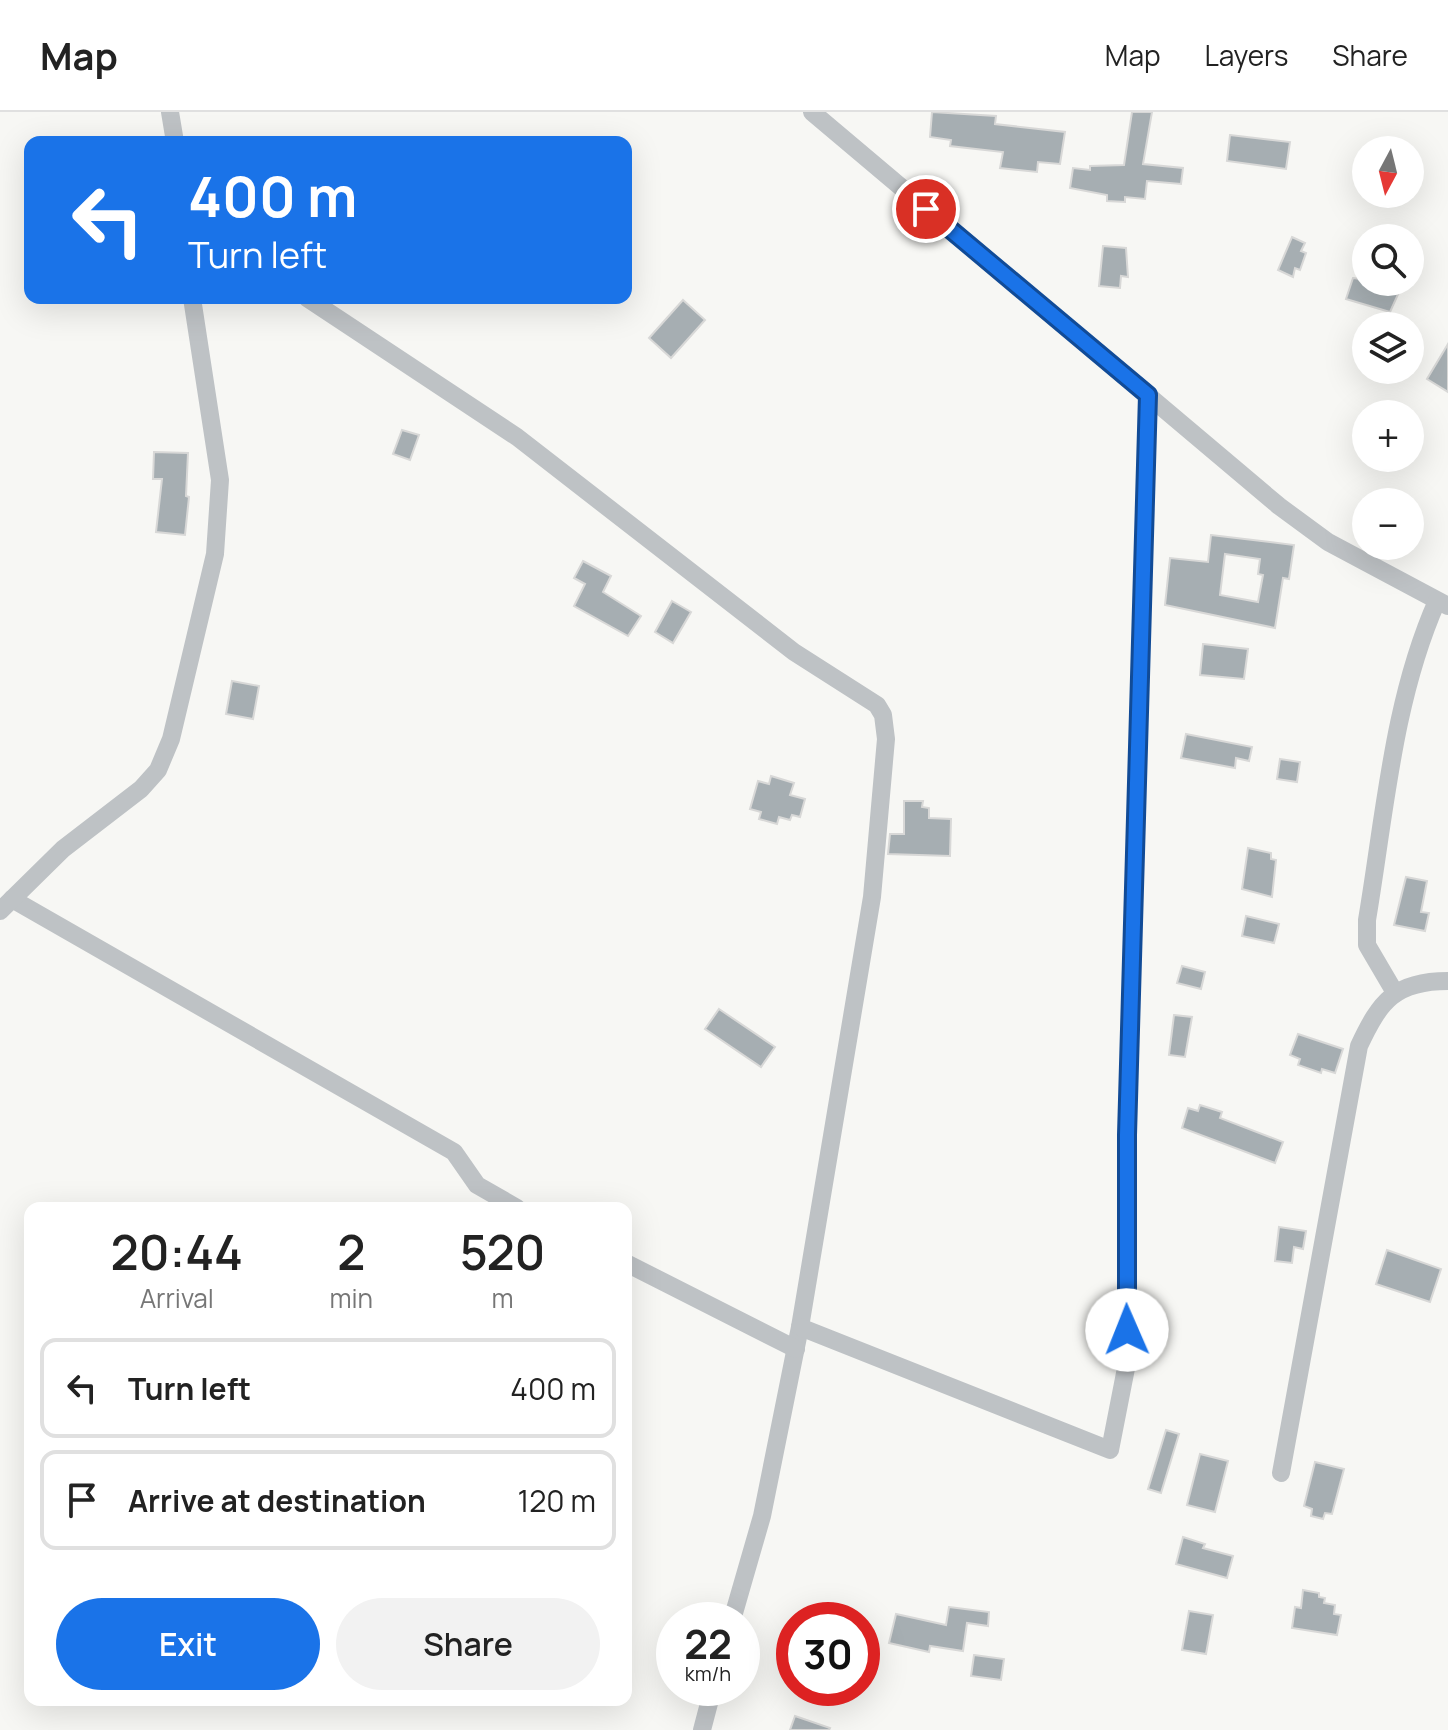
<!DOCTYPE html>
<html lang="en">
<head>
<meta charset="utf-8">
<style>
  body { margin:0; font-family:Manrope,sans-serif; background:#f2f2f2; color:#222; height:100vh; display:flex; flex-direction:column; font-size:30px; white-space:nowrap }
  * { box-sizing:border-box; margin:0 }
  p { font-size:26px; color:#767676 }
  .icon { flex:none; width:44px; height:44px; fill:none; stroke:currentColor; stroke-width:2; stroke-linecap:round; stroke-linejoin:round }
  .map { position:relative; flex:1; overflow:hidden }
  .details { position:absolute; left:24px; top:1090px; width:608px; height:504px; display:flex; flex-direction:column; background:#fff; border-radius:16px; box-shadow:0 8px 32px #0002 }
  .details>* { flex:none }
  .guide { position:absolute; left:24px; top:24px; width:608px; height:168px; border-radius:16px; box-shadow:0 8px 32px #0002; background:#1a73e8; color:#fff; overflow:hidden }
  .needle { width:52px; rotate:187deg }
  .tools { position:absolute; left:1352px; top:24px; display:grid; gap:16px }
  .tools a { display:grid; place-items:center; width:72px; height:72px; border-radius:50%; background:#fff; box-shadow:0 8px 32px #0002; font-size:40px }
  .speed { position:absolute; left:656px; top:1490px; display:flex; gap:16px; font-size:40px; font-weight:700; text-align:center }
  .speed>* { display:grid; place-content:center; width:104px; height:104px; border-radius:50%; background:#fff; box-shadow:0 8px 32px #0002; line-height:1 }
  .speed small { font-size:20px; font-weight:400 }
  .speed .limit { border:12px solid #d22; background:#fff; color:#111 }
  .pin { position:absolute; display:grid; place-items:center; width:68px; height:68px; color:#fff; margin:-34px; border:4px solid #fff; border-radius:50%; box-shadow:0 2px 8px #0007 }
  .me { position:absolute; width:88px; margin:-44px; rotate:359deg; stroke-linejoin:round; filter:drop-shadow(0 0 6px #0008) }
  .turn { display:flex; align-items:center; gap:28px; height:168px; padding:0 32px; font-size:36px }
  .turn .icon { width:104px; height:104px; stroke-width:2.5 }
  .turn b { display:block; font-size:56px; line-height:68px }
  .eta { display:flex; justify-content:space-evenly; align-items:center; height:136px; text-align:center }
  .eta b { font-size:48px; font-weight:600; line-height:56px }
  .action { display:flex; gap:16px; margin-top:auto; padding:16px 32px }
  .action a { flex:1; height:92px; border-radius:48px; background:#1a73e8; color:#fff; font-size:32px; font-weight:600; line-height:92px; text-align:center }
  .action a+a { background:#f2f2f2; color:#222 }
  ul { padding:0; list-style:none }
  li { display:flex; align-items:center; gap:24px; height:100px; margin:0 16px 12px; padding:0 16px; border:4px solid #e0e0e0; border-radius:16px }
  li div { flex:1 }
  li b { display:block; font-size:30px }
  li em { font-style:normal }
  header { display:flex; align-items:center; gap:48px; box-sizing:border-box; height:112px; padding:0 40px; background:#fff; border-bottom:2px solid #e0e0e0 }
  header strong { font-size:38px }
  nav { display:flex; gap:44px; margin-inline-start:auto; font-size:28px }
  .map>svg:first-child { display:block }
  .building { fill:#a6aeb2; stroke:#d8d8d7; stroke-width:2; fill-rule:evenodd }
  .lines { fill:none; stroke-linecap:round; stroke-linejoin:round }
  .minor { stroke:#bec2c5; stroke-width:18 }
  .route-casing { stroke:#114b97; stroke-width:20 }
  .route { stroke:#1a73e8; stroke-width:14 }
</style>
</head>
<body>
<header>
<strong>Map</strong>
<nav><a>Map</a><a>Layers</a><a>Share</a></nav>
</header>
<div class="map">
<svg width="1448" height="1618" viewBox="0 0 1448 1618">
  <rect width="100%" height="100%" fill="#f7f7f4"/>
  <!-- building -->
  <g class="building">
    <polygon points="932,0 996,4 995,12 1065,20 1060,52 1038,50 1037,60 1000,56 1003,40 950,34 951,28 930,25"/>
    <polygon points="1132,0 1152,0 1143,52 1183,56 1181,72 1147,69 1145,87 1125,85 1125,90 1107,89 1107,83 1070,76 1073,56 1090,58 1090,54 1124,53"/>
    <polygon points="1230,23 1290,30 1286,57 1227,49"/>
    <polygon points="1292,125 1305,131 1301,139 1306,141 1300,158 1295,156 1293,165 1278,158"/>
    <polygon points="1103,134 1126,136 1128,165 1121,164 1120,176 1099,174"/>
    <polygon points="1353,166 1383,170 1400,178 1390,200 1346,187"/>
    <polygon points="683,188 705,208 671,246 649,226"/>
    <polygon points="1448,232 1448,280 1427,267"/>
    <polygon points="402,318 419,323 410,348 393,342"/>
    <polygon points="154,340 188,341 186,384 189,385 185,423 156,420 162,367 153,367"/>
    <path d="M1211 423 1294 433 1289 467 1283 466 1275 516 1165 493 1170 446 1208 450ZM1225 442 1260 447 1258 462 1263 463 1258 490 1220 483Z"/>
    <polygon points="583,449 611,464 603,480 641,504 628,524 574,494 585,472 574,466"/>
    <polygon points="672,489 691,500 673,531 655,520"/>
    <polygon points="1203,532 1248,537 1244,567 1200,563"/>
    <polygon points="232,569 259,574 253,607 226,602"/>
    <polygon points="1186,622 1252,635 1249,649 1236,646 1235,656 1181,646"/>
    <polygon points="1280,647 1300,650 1297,670 1277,667"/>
    <polygon points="771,664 794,671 790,683 805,687 800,705 792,703 790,708 779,705 777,712 759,707 761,700 750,697 758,669 769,672"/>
    <polygon points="904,689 923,689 922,695 929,696 929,706 951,707 950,744 888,742 890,722 904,722"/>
    <polygon points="1248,736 1271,741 1271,747 1276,748 1272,785 1242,777"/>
    <polygon points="1406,765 1427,769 1421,800 1429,801 1425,819 1394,813"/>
    <polygon points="1246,804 1279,812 1274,831 1242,824"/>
    <polygon points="1182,854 1205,860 1201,877 1177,871"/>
    <polygon points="719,897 775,935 761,955 705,917"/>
    <polygon points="1174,903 1192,905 1185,945 1169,943"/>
    <polygon points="1298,922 1343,937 1335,961 1322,957 1321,961 1298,953 1300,947 1290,943"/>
    <polygon points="1200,993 1222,1000 1220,1006 1283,1030 1275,1051 1182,1016 1188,996 1198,999"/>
    <polygon points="1279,1115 1306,1119 1303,1137 1294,1135 1292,1151 1275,1149"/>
    <polygon points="1387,1138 1441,1157 1430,1190 1376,1172"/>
    <polygon points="1166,1318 1179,1322 1161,1381 1148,1377"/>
    <polygon points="1200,1342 1228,1349 1215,1400 1187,1393"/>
    <polygon points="1315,1350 1344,1357 1332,1402 1325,1401 1323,1407 1311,1404 1312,1397 1304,1394"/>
    <polygon points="1183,1425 1205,1432 1203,1436 1233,1444 1227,1466 1176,1452"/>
    <polygon points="1303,1478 1319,1481 1319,1485 1325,1486 1324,1491 1335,1493 1334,1502 1341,1503 1337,1523 1292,1516 1295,1495 1301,1496"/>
    <polygon points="949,1495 989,1500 988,1514 967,1511 963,1539 930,1534 929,1540 889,1531 896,1502 946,1513"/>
    <polygon points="1189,1499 1213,1503 1206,1542 1182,1538"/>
    <polygon points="974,1543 1004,1547 1001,1568 971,1564"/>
    <polygon points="795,1604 830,1616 829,1618 790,1618"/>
  </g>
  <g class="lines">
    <!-- minor -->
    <g class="minor">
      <polyline points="170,0 175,30"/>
      <polyline points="812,0 1279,394 1328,430 1448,494"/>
      <polyline points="307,186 517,325 794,540 877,593 883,603 886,627 872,785 800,1215 762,1404 732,1508"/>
      <polyline points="12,787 454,1040 477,1073 517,1096"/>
      <polyline points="0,799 63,737 141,677 158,658 171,627 215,442 220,368 192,186"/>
      <path d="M1394 879 1367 833V808C1385 701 1393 588 1437 489"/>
      <polyline points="626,1151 796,1237"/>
      <polyline points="800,1215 1110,1338 1128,1246 1127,1023 1148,283"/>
      <path d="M1281 1361 1359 934C1380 889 1395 869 1448 869"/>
      <polyline points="702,1618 713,1576"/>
    </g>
  </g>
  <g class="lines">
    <!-- route casing -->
    <g class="route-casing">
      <polyline id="route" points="926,97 1148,283 1127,1023 1127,1218"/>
    </g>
    <!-- route -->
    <use href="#route" class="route"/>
  </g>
</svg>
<div class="tools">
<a><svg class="needle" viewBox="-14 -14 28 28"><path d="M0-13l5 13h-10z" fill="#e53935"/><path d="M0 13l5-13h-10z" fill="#767676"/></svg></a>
<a><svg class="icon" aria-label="search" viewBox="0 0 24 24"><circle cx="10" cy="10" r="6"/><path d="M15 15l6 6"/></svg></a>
<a><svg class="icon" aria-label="layers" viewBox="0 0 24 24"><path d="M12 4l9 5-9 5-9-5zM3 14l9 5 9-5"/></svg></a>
<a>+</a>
<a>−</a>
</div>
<div class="speed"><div>22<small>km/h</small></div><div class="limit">30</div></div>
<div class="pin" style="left:926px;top:97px;background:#d93025"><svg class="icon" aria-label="arrive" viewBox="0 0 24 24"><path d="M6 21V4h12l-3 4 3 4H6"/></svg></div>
<svg class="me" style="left:1127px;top:1218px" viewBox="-20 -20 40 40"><circle r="19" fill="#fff"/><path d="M0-13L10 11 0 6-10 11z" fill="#1a73e8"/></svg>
<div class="guide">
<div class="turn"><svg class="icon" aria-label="left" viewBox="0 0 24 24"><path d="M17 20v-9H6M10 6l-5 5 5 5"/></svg><div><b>400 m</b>Turn left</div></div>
</div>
<section class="details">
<div class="eta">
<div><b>20:44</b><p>Arrival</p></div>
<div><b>2</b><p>min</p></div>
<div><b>520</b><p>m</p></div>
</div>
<ul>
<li><svg class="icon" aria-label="left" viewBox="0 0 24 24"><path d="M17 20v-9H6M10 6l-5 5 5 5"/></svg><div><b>Turn left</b></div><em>400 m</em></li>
<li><svg class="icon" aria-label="arrive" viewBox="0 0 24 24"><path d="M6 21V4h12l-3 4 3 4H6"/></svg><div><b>Arrive at destination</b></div><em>120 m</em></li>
</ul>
<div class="action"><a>Exit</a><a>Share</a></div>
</section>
</div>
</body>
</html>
